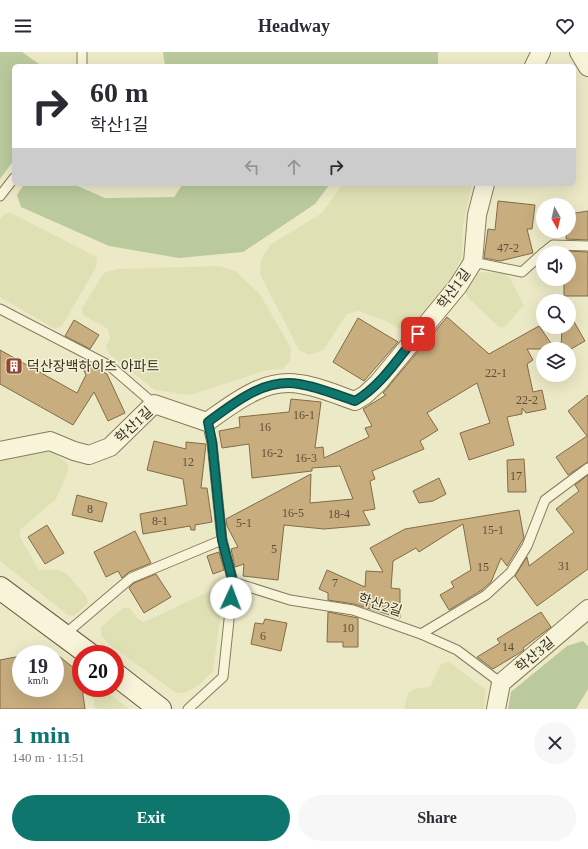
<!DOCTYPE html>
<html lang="en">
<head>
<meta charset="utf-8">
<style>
  body { margin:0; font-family:"Times New Roman","Noto Sans KR",serif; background:#f7f7f7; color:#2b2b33; height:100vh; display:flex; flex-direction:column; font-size:15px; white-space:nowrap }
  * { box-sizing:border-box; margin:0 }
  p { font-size:13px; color:#7c7c81 }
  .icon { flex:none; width:22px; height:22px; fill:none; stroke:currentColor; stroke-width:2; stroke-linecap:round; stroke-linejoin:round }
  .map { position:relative; height:657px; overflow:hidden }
  .sheet { display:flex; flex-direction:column; background:#fff; flex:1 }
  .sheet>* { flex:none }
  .guide { position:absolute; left:12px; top:12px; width:564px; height:122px; border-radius:6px; box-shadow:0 4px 16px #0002; background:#fff; color:#2b2b33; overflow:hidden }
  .needle { width:26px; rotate:172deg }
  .buttons { position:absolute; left:536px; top:146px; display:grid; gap:8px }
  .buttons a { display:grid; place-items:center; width:40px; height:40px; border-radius:50%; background:#fff; box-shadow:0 4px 16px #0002; font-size:20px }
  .speed { position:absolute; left:12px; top:593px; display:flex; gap:8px; font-size:20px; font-weight:700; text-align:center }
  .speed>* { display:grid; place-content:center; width:52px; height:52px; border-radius:50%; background:#fff; box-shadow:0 4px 16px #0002; line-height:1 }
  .speed small { font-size:10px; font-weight:400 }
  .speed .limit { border:6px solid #d22; background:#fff; color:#111 }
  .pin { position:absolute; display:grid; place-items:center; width:34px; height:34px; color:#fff; margin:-17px; border-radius:8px; box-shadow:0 2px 6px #0006 }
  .me { position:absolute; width:44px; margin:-22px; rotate:2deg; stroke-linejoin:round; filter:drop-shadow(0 0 3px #0008) }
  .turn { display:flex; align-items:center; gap:14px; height:84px; padding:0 12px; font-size:18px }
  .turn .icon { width:52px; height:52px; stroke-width:2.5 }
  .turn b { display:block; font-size:28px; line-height:34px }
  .lanes { display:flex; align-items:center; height:38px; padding:0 12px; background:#0003; justify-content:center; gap:20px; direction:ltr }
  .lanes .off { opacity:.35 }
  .round { display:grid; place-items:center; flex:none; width:42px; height:42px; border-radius:21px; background:#f7f7f7 }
  .overview { display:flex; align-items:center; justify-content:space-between; height:68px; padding:0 12px }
  h1 { font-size:24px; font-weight:600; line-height:30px; color:#0f766e }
  .primary-button { display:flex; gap:8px; margin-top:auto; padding:8px 12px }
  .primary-button a { flex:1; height:46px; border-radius:24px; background:#0f766e; color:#fff; font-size:16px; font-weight:600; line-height:46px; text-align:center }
  .primary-button a+a { background:#f7f7f7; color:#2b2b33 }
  header { display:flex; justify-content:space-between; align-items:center; height:52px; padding:0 12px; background:#fff; font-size:18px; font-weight:600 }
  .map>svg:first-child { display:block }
  .farmland { fill:#dfe1b5 }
  .green { fill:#bbca9c }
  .building { fill:#c8ad7f; stroke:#846b45 }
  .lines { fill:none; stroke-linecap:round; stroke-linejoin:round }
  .service-casing { stroke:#877c5d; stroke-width:11 }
  .minor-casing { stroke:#877c5d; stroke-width:20 }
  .secondary-casing { stroke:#695d41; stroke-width:24 }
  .service { stroke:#f7f4da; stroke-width:9 }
  .minor { stroke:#f7f4da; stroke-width:18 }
  .secondary { stroke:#f7f4da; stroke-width:22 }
  .route-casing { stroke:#0a4d48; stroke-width:10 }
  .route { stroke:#0f766e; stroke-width:7 }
  .labels { text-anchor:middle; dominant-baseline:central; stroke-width:3; stroke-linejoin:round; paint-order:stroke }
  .number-label { font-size:12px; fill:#5c5038 }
  .street-label { font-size:14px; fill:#383120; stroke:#f4f1d6 }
  .poi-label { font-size:14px; fill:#383120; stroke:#f4f1d6; text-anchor:start }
</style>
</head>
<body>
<header><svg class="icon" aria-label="menu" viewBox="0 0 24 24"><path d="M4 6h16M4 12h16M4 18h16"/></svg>Headway<svg class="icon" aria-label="heart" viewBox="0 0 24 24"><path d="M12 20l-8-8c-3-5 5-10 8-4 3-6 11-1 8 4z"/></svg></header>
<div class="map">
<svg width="588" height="657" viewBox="0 0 588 657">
  <rect width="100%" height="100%" fill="#ece9c7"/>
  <!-- farmland -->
  <g class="farmland">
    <polygon points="343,132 472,132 463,173 462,204 451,227 409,276 402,278 386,269 359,259 347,262 323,298 309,303 299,298 260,222 261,208 270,193 322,161"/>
    <polygon points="9,160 97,205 96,215 62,274 55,277 0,245 0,167 2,164"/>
    <polygon points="220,214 235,219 260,242 291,296 290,309 283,317 267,318 190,343 155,338 110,303 106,295 110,286 108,277 83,263 82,256 104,221 117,217"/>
    <polygon points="485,220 504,222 510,226 524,253 504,276 499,275 468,246 466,240 478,221"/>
    <polygon points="44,399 53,400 67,411 69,417 56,447 20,478 20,485 39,518 58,518 66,521 86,544 88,551 74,564 68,563 0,509 0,408"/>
    <polygon points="221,534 224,538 213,619 199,633 185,641 176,641 109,592 101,583 101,575 123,556 129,555 138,567 144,570"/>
    <polygon points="449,610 486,638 484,657 404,657 408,641 417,636 430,635 441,612"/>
    <polygon points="98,636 101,636 129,657 95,657 92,639"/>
  </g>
  <!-- green -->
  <g class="green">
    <polygon points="0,0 22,0 42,14 14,14 14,108 0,127"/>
    <polygon points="163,0 438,0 438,14 165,14"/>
    <polygon points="24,132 73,132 105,146 174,145 183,132 330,132 315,152 243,200 179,206 109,194 21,155 17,143"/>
    <polygon points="583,589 588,594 588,637 576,657 508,657 511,640 567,594"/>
  </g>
  <!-- building -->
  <g class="building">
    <polygon points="498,149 535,153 532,177 527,177 533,201 500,209 484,206 488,177 495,178"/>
    <polygon points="588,159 588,188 566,187 567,179 569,179 569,162"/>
    <polygon points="566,199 588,200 588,244 564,244 564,227 569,227 569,201 566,201"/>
    <polygon points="447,265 489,302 539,274 555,297 527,297 533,308 527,312 533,340 542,338 546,357 526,361 522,356 522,362 507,365 514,393 469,408 460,381 490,371 477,331 427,361 438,378 420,389 424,397 372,419 375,427 370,429 375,457 363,459 370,473 324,477 284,473 278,528 243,524 244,512 235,515 231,497 238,495 227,474 226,467 311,422 310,451 353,447 340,414 312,416 312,419 252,426 249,392 222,396 219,379 240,375 239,365 289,360 291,347 321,350 315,396 323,395 324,406 369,385 365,376 372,374 363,357 386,343 383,341"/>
    <polygon points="358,266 398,290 364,329 333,310"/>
    <polygon points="74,268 99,283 90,297 65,284"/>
    <polygon points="573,268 585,289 571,297 561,297 562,275 569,275 569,270"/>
    <polygon points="0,298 77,341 86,323 79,308 107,322 125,361 108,369 94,340 73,373 0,332"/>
    <polygon points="588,343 588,410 568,423 556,405 587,384 568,359"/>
    <polygon points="154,389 186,397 186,390 206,392 201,436 207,436 212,470 195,473 195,478 191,478 190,474 143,482 140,462 187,453 183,427 147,418"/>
    <polygon points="524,407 526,440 508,440 507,408"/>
    <polygon points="588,423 588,517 537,554 515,524 527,505 529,514 574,480 556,457 579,439 575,433"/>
    <polygon points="439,426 446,442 433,449 419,451 413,439"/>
    <polygon points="77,443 107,451 102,470 72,463"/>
    <polygon points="519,458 524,486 507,514 501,506 491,530 482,538 449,558 440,543 454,535 451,530 471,518 463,472 419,500 416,496 393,509 391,536 400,537 400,566 354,552 328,548 328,541 319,537 327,518 365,535 366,519 383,520 370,496 405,477"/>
    <polygon points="47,473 64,501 45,512 28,485"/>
    <polygon points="135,479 151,511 129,520 122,526 118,519 106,525 94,500"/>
    <polygon points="219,500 224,518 213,522 207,504"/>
    <polygon points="156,522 171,545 144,561 129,536 134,531"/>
    <polygon points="328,560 358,566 358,595 343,595 343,590 327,590"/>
    <polygon points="541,560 551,575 523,596 524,598 521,600 493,617 477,605 500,591 497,587"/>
    <polygon points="265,567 287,571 281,599 251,592 255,571 263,572"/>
    <polygon points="55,601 80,621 85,657 0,657 0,608 21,604 21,636 55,636"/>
  </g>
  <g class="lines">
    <!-- service casing -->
    <g class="service-casing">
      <g id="service">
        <polyline points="82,0 82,14"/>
        <polyline points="0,144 14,126"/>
        <polyline points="543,201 553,193 588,194"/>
        <polyline points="473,210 522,220 543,201"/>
        <polyline points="0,257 110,314 154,352"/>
        <polyline points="207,370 212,391 222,488 233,530"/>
        <polyline points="421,582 457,598 501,631"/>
        <polyline points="64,583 131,526 222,488"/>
        <polyline points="188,657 223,625 233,530 290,548 353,558 421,582 486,543 511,520 527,494 545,448 588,416"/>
      </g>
    </g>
    <!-- minor casing -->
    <g class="minor-casing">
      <g id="minor">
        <polyline points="579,0 588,15"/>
        <polyline points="534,14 541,0"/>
        <path d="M0 399 50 389 74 399 89 403 110 395 154 352 207 370C234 351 264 326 299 332 318 334 337 343 355 349L365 343 378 331 458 234 473 210 477 163 485 132"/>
        <polyline points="496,657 501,631 588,557"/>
      </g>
    </g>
    <!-- secondary casing -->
    <g class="secondary-casing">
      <g id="secondary">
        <polyline points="0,536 89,602"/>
        <polyline points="115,622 160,657"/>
      </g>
    </g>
    <!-- service -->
    <use href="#service" class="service"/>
    <!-- minor -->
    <use href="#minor" class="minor"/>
    <!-- secondary -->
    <use href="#secondary" class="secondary"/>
  </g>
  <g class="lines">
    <!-- route casing -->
    <g class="route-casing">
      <path id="route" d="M231 546 233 530 222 488 212 390 208 370C234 351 264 326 299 332 318 335 337 343 355 349 381 334 399 305 418 282"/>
    </g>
    <!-- route -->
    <use href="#route" class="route"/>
  </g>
  <!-- icons -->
  <defs>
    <g id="building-square" transform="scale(0.9)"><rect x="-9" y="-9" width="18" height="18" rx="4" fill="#924531" stroke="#f4f1d6"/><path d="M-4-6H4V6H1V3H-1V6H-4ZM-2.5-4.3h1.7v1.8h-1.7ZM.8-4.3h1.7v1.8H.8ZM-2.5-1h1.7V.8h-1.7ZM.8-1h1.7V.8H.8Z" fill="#fff"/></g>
  </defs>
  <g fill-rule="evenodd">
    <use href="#building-square" x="14" y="314"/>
  </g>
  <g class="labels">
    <!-- number labels -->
    <g class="number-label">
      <text x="508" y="196">47-2</text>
      <text x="496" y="321">22-1</text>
      <text x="527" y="348">22-2</text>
      <text x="304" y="363">16-1</text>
      <text x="265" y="375">16</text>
      <text x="272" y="401">16-2</text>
      <text x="306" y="406">16-3</text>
      <text x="188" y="410">12</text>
      <text x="516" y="424">17</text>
      <text x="90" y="457">8</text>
      <text x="293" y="461">16-5</text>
      <text x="339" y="462">18-4</text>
      <text x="160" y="469">8-1</text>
      <text x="244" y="471">5-1</text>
      <text x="493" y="478">15-1</text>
      <text x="274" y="497">5</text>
      <text x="564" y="514">31</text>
      <text x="483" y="515">15</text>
      <text x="335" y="531">7</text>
      <text x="348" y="576">10</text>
      <text x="263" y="584">6</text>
      <text x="508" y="595">14</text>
    </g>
    <!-- street labels -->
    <g class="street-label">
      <text transform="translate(454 237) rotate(-54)">학산1길</text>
      <text transform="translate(134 373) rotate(-43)">학산1길</text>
      <text transform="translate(380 553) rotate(18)">학산2길</text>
      <text transform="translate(535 603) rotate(-40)">학산3길</text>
    </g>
    <!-- poi labels -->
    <g class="poi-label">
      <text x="27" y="314">덕산장백하이츠 아파트</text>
    </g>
  </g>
</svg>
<div class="buttons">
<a><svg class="needle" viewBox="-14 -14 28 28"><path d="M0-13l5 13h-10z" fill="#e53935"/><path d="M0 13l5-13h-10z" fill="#7c7c81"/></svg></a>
<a><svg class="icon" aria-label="sound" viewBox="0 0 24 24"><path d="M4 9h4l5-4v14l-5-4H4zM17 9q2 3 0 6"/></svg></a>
<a><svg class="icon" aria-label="search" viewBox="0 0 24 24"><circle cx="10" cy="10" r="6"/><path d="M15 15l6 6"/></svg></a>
<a><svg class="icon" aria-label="layers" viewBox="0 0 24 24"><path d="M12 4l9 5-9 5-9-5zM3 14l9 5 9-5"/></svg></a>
</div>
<div class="speed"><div>19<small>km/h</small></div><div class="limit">20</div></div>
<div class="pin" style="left:418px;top:282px;background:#d93025"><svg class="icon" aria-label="arrive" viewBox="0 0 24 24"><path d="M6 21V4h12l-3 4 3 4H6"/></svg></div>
<svg class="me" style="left:231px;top:546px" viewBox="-20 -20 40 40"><circle r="19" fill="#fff"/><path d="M0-13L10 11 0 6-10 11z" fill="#0f766e"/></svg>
<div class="guide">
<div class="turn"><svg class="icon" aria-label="right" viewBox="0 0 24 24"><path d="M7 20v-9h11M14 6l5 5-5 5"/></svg><div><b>60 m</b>학산1길</div></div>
<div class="lanes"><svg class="icon off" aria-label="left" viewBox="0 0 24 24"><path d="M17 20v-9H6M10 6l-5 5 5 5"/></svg><svg class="icon off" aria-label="ahead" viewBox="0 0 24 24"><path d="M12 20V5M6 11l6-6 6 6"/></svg><svg class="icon" aria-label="right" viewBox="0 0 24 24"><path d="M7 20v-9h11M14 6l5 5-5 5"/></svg></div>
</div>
</div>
<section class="sheet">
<div class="overview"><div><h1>1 min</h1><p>140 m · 11:51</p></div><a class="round"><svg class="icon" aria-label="close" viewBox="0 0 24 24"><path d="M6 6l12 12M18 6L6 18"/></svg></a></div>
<div class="primary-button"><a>Exit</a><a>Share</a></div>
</section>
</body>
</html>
